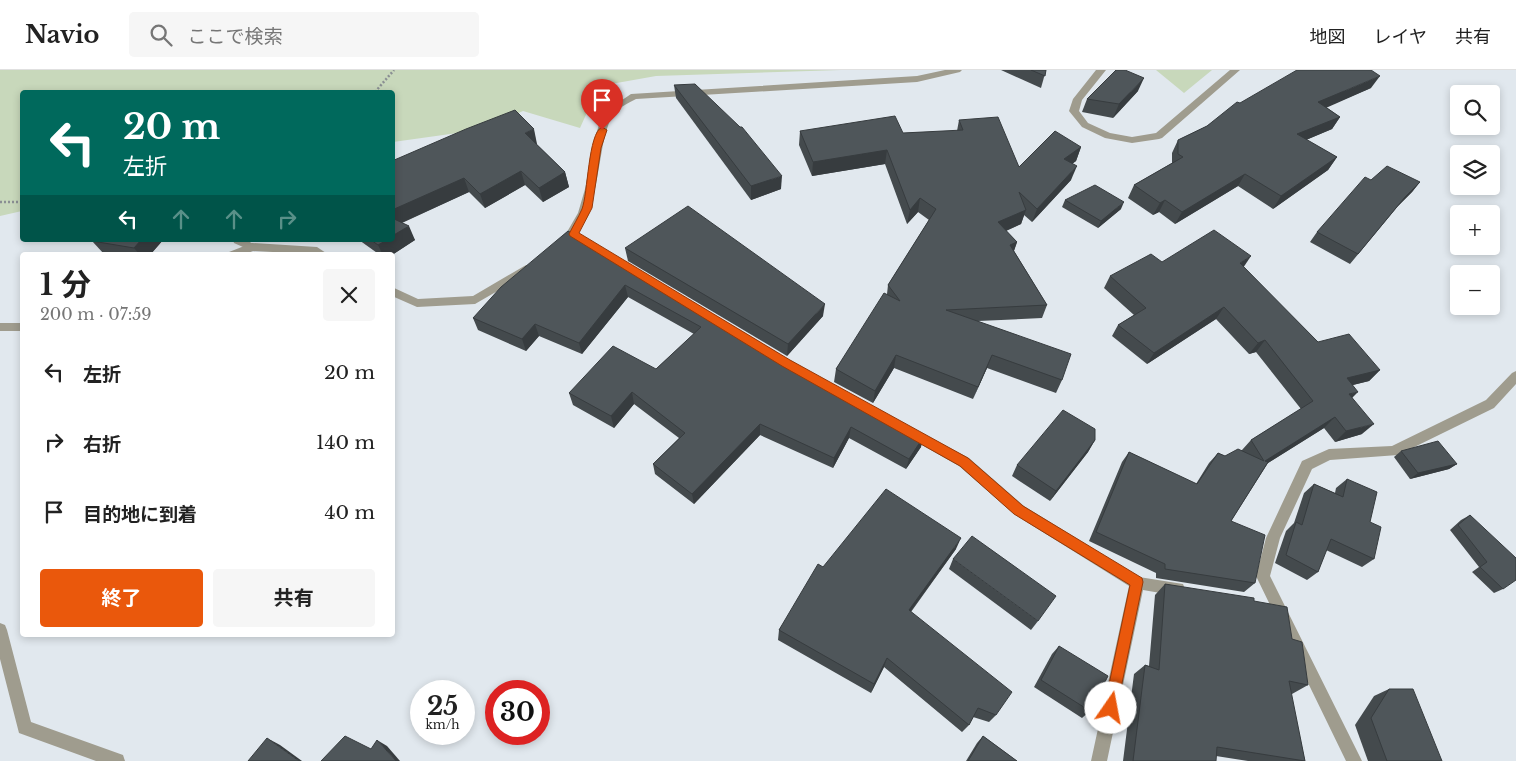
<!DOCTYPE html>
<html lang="ja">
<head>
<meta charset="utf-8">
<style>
  body { margin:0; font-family:"Libre Baskerville","Noto Sans JP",serif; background:#f6f6f6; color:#222; height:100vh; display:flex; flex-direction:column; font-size:19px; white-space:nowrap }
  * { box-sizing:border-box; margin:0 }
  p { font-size:16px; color:#767676 }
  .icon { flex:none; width:28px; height:28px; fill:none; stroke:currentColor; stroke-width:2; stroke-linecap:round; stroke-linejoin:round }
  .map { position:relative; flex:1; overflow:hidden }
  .panel { position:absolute; left:20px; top:182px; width:375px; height:385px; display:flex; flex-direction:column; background:#fff; border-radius:5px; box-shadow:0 2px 8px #0003 }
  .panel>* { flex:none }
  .top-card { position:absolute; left:20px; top:20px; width:375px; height:152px; border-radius:5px; box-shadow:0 2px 8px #0003; background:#00695c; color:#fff; overflow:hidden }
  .fabs { position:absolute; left:1450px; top:15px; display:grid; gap:10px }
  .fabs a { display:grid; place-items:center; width:50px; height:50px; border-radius:5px; background:#fff; box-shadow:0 2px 8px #0003; font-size:25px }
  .speed { position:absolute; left:410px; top:610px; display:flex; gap:10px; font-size:25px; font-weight:700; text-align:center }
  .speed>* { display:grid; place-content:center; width:65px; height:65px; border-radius:50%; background:#fff; box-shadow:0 2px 8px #0003; line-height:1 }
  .speed small { font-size:12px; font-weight:400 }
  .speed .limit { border:8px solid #d22; background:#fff; color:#111 }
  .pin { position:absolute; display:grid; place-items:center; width:42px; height:42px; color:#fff; margin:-51px -21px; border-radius:50% 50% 50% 0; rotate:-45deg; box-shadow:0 0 5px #0007 }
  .pin .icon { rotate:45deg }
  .me { position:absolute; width:55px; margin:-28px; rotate:12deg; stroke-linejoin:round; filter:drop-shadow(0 0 4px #0008) }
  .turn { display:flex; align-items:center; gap:18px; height:105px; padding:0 20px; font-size:22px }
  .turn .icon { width:65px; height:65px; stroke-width:2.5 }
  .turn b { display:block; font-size:35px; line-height:42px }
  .lanes { display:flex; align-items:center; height:48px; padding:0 20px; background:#0003; justify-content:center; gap:25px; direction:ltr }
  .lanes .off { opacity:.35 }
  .round { display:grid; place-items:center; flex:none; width:52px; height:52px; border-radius:5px; background:#f6f6f6 }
  .overview { display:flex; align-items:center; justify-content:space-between; height:85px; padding:0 20px }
  h1 { font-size:30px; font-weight:700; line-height:38px }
  .button { display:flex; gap:10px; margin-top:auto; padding:10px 20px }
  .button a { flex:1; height:58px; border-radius:5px; background:#ea580c; color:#fff; font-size:20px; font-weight:700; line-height:58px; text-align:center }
  .button a+a { background:#f6f6f6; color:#222 }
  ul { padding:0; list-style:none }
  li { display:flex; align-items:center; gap:15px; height:70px; padding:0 20px }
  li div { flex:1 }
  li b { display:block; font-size:19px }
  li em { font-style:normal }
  header { display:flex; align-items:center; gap:30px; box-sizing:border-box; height:70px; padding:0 25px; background:#fff; border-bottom:1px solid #e0e0e0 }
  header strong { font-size:24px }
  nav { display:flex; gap:28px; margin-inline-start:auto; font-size:18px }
  .search { width:350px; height:45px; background:#f6f6f6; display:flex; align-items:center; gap:12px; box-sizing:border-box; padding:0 18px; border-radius:5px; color:#767676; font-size:19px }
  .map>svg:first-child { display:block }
  .green { fill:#c8d8bb }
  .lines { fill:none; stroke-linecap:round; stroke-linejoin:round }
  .path { stroke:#8a8f93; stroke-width:2.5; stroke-dasharray:2 2; stroke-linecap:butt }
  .minor { fill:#9f9c8e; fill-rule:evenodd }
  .tertiary { fill:#9f9c8e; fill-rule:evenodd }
  .wall { fill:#444a4d }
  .shaded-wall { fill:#373c3f }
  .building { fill:#4f565a; stroke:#373c3f }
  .route { fill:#ea580c; stroke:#983908 }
</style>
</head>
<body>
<header>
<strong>Navio</strong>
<div class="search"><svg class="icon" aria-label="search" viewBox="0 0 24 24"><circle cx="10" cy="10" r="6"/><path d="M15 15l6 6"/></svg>ここで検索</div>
<nav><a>地図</a><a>レイヤ</a><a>共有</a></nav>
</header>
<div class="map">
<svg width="1516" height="691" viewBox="0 0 1516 691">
  <rect width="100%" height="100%" fill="#e1e8ee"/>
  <!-- green -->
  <g class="green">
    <polygon points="0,0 841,0 656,6 611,14 593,29 580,58 523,41 479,60 393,72 392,22 22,22 22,141 0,146"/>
    <polygon points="1156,0 1212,0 1184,23"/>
  </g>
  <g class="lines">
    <!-- path -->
    <g class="path">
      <polyline points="375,22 394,0"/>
      <polyline points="0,132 22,132"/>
    </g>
    <!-- minor -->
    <g class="minor">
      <polygon points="233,170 247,170 257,177 252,181 234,173"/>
      <polygon points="764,275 809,301 811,304 809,307 801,307 760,283 758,280 760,277"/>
      <polygon points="1516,301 1516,314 1494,338 1398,385 1330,390 1312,399 1280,468 1270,506 1362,691 1346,691 1256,506 1266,468 1302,391 1329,379 1392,376 1486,330 1512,303"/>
      <polygon points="910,357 969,388 1024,436 1139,507 1183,514 1185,519 1183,524 1178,526 1143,520 1107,691 1091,691 1129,516 1014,444 959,396 906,366 904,362 906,358"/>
      <polygon points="0,553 5,555 7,560 31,652 123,685 125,691 96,691 19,663 0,589"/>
    </g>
    <!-- tertiary -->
    <g class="tertiary">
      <path d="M945 0H962L960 2 917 12 636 29C629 33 615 39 612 46 607 56 604 69 602 80 595 118 594 148 564 177H556L555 174 567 162 578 143 585 119 594 70 603 43 631 24 917 6Z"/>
      <polygon points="1096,0 1106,0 1082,30 1079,41 1088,53 1110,63 1132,67 1156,63 1230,0 1240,0 1162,68 1159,69 1132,73 1105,68 1082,57 1069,41 1073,29"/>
      <polygon points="252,173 317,177 329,185 253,181 243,185 228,185 229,182"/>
      <polygon points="526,195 532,199 530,202 475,234 417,237 392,226 392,217 418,229 473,226"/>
      <rect x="0" y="253" width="22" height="8"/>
    </g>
  </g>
  <!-- wall -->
  <g class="wall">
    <polygon points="1001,0 1046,0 1041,18"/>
    <polygon points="674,15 781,119 751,130 676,28"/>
    <polygon points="1371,18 1326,37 1340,47 1332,59 1306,70 1337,87 1328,100 1273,139 1238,116 1175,154 1159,142 1153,145 1128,128 1134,115 1172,93 1172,83 1178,70 1207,56 1240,33"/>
    <polygon points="1138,21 1113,48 1082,42 1087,29"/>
    <polygon points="959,50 1019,97 1081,77 1076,91 1072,94 1071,110 1032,152 1024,145 1021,154 1006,161 1017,172 1014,181 1047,235 1042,248 978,251 1062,310 1056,323 987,298 973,329 894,298 873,333 834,312 836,299 887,224 888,215 929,150 918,142 907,154 885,94 812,106 799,75 800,61 903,63 957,61"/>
    <polygon points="536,74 565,102 569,117 543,132 525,115 485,138 469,122 402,153 415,170 392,185 380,185 359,170 392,170 392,91 537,74"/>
    <polygon points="1371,110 1420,112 1412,122 1398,136 1350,194 1310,172 1317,162"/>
    <polygon points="1065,130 1121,139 1098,158 1062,137"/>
    <polygon points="568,161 779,291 921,377 906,399 849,368 833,398 760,365 694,434 655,404 653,394 679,368 634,334 614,358 573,335 569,323 656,299 694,264 628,227 582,284 539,266 526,281 478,260 473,248"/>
    <polygon points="94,170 163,170 150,185 108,185 104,184 92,171"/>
    <polygon points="625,178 823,246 787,286 628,191"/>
    <polygon points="1162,192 1243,197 1318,272 1380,300 1369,311 1353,315 1352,327 1362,364 1335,372 1324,358 1268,393 1231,451 1255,513 1244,522 1156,508 1156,503 1089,471 1122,392 1129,382 1196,414 1209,393 1218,383 1225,386 1242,380 1251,370 1301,339 1256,282 1249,284 1216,249 1147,294 1112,266 1118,255 1134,245 1104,218 1110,206"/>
    <polygon points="1095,370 1088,382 1050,431 1012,406 1017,395"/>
    <polygon points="1401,381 1457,394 1449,399 1410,409 1394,387"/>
    <polygon points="1347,409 1370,452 1374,489 1362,497 1326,480 1318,502 1307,510 1275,493 1286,461 1294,453 1304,423 1314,414 1335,423 1336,418"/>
    <polygon points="1470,445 1503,519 1494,523 1472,502 1479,497 1450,460 1461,450"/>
    <polygon points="956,479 911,542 996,645 989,652 973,647 969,655 962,662 884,597 871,623 778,570 779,560 823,497"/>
    <polygon points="953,489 1038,551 1031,560 949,499"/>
    <polygon points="1165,514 1254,531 1292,569 1308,615 1292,624 1291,624 1305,691 1248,691 1216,686 1216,691 1123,691 1134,604 1145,595 1149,596 1155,525"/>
    <polygon points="1059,576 1090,641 1082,648 1034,617 1052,584"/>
    <polygon points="1389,619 1442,691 1368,691 1355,655 1374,626"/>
    <polygon points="983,666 1017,691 966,691 977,673"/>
  </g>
  <!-- shaded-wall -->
  <g class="shaded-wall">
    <polygon points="1380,6 1371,18 1310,45 1318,32"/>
    <polygon points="1144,8 1138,21 1113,48 1119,34"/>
    <polygon points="1340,47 1332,59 1289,77 1297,64"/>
    <polygon points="534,59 537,74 529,77 525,63"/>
    <polygon points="1081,77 1076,91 1059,103 1064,89"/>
    <polygon points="887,80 885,94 812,106 813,92"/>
    <polygon points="1337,87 1328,100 1273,139 1281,126"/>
    <polygon points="1077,96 1071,110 1032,152 1037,139"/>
    <polygon points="521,101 525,115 485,138 480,124"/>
    <polygon points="565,102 569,117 543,132 539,118"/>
    <polygon points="1245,104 1238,116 1175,154 1182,142"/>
    <polygon points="782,106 781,119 751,130 751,116"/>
    <polygon points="464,108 469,122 392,157 392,140"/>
    <polygon points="1420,112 1412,122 1397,137 1405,127"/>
    <polygon points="920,128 918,142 907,154 910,140"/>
    <polygon points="1165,130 1159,142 1153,145 1160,133"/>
    <polygon points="1124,132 1121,139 1098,158 1101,151"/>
    <polygon points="1026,140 1021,154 994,166 998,152"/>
    <polygon points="409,156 415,170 392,185 383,185 378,175 387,170 392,170 392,166"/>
    <polygon points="141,170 163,170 150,185 140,185 134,178"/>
    <polygon points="1017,172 1012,186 1010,175"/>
    <polygon points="1251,186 1243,198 1240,193"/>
    <polygon points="625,215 628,227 582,284 579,273"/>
    <polygon points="825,234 823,246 787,286 788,274"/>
    <polygon points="1224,237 1216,249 1147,294 1154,283"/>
    <polygon points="535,254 539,266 526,281 522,269"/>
    <polygon points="1265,270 1256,282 1249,284 1258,273"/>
    <polygon points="779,284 778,296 774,289"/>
    <polygon points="896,285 894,298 873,333 875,321"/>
    <polygon points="992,285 987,298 973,329 978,317"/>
    <polygon points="1380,300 1369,311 1336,319 1347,308"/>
    <polygon points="632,322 634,334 614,358 611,346"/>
    <polygon points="1358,322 1347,333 1349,324"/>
    <polygon points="1335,347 1324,358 1255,401 1265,391"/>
    <polygon points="760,354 760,365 694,434 692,424"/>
    <polygon points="1374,354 1362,364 1335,372 1346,361"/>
    <polygon points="851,357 849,368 833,398 834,388"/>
    <polygon points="924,366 921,377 906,399 909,389"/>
    <polygon points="1095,370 1088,382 1050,431 1056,421"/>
    <polygon points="1457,394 1449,399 1410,409 1418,403"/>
    <polygon points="961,468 956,479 904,550 909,540"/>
    <polygon points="887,588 884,597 871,623 874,614"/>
    <polygon points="267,668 280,675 302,691 299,691"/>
    <polygon points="377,670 387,676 400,691 396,691"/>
  </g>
  <!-- building -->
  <g class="building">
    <polygon points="1031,0 1046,0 1045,6"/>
    <polygon points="1116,0 1125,0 1144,8 1119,34 1087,29"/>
    <polygon points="1297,0 1371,0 1380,6 1318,32 1340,47 1297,64 1337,87 1281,126 1245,104 1182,142 1165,130 1160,133 1134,115 1183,87 1178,84 1178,70 1207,56 1237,32 1240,33"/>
    <polygon points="695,14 740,57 742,57 782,106 751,116 674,15"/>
    <polygon points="515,40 534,59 525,63 565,102 539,118 521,101 480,124 464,108 392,140 392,91 466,59"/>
    <polygon points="895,46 903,63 963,60 959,50 998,47 1019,97 1055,61 1081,77 1064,89 1077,96 1037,139 1019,122 1026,140 998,152 1017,172 1010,175 1047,235 946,240 1071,284 1062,310 992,285 978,317 896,285 875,321 836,299 884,223 900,231 888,215 936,139 920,128 910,140 887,80 813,92 800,61"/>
    <polygon points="1387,96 1420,112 1405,127 1358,184 1317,162 1365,107 1371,110"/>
    <polygon points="1095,115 1124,132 1101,151 1065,130"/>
    <polygon points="688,136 825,234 788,274 625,178"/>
    <polygon points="392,148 409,156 392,166"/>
    <polygon points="1214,160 1251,186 1240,193 1318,272 1349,264 1380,300 1347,308 1358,322 1349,324 1374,354 1346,361 1335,347 1265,391 1268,392 1231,451 1265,465 1255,513 1165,499 1165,494 1096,462 1129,382 1197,414 1218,383 1225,386 1238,379 1264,391 1251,370 1313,331 1265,270 1258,273 1224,237 1154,283 1118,255 1146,238 1110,206 1151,184 1162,192"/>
    <polygon points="568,161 613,187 614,186 779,284 774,289 826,311 924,366 909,389 851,357 834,388 760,354 692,424 653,394 685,363 632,322 611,346 569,323 613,276 656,299 701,257 625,215 579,273 535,254 522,269 473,248 501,217"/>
    <polygon points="94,170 141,170 134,178 92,171"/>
    <polygon points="371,170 387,170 378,175"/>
    <polygon points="1063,340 1095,359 1095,370 1056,421 1017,395"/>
    <polygon points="1438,371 1457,394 1418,403 1401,381"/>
    <polygon points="1347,409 1377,422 1370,452 1381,457 1374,489 1331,469 1318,502 1286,485 1296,452 1302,455 1314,414 1343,427"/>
    <polygon points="886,419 961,468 909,540 1012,622 996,645 978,638 969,655 887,588 874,614 779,560 818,494 823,497"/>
    <polygon points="1470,445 1516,488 1516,510 1503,519 1480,497 1487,492 1458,455"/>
    <polygon points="972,466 1056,526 1038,551 953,489"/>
    <polygon points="1165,514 1254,528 1254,531 1287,537 1292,569 1302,572 1308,615 1289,611 1305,691 1217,677 1216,691 1133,691 1145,595 1159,600"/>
    <polygon points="1059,576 1108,606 1090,641 1041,610"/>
    <polygon points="1389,619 1413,619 1442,691 1387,691 1371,648"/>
    <polygon points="345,666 371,679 377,670 396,691 321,691"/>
    <polygon points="983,666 1017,691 968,691"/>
    <polygon points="267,668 299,691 248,691"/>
  </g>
  <!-- route -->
  <path class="route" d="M602 57 607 60 601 78 592 138 579 163 790 290 968 388 1023 436 1142 508 1143 512 1116 642 1111 645 1106 642 1104 638 1130 515 1014 444 960 396 782 296 570 166 569 164C573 156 578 148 582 139 588 124 588 63 602 57Z"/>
</svg>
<div class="fabs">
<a><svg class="icon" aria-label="search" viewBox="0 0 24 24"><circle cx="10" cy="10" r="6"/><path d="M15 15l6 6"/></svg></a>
<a><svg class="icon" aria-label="layers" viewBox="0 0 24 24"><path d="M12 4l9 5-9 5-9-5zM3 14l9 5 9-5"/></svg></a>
<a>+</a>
<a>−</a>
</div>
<div class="speed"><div>25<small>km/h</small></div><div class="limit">30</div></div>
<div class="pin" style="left:602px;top:60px;background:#d93025"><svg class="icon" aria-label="arrive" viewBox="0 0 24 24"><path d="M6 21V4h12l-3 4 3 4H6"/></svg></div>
<svg class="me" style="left:1111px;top:638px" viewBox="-20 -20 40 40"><circle r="19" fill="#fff"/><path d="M0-13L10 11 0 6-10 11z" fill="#ea580c"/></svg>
<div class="top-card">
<div class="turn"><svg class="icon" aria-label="left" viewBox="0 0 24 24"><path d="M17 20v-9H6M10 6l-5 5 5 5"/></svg><div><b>20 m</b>左折</div></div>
<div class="lanes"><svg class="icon" aria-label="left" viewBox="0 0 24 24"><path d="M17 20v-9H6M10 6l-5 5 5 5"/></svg><svg class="icon off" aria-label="ahead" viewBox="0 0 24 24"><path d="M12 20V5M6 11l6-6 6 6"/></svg><svg class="icon off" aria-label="ahead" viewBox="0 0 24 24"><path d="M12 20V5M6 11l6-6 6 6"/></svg><svg class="icon off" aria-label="right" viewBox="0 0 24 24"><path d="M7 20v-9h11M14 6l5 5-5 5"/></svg></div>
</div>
<section class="panel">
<div class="overview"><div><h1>1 分</h1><p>200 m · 07:59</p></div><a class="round"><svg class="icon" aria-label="close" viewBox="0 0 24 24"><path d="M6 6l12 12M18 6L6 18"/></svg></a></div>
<ul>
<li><svg class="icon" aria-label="left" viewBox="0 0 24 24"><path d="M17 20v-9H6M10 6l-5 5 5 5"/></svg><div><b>左折</b></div><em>20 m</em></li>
<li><svg class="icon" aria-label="right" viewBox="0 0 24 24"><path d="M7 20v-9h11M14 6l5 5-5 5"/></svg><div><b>右折</b></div><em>140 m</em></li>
<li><svg class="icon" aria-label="arrive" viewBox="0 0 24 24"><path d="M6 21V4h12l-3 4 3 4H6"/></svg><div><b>目的地に到着</b></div><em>40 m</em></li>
</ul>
<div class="button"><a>終了</a><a>共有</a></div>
</section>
</div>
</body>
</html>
